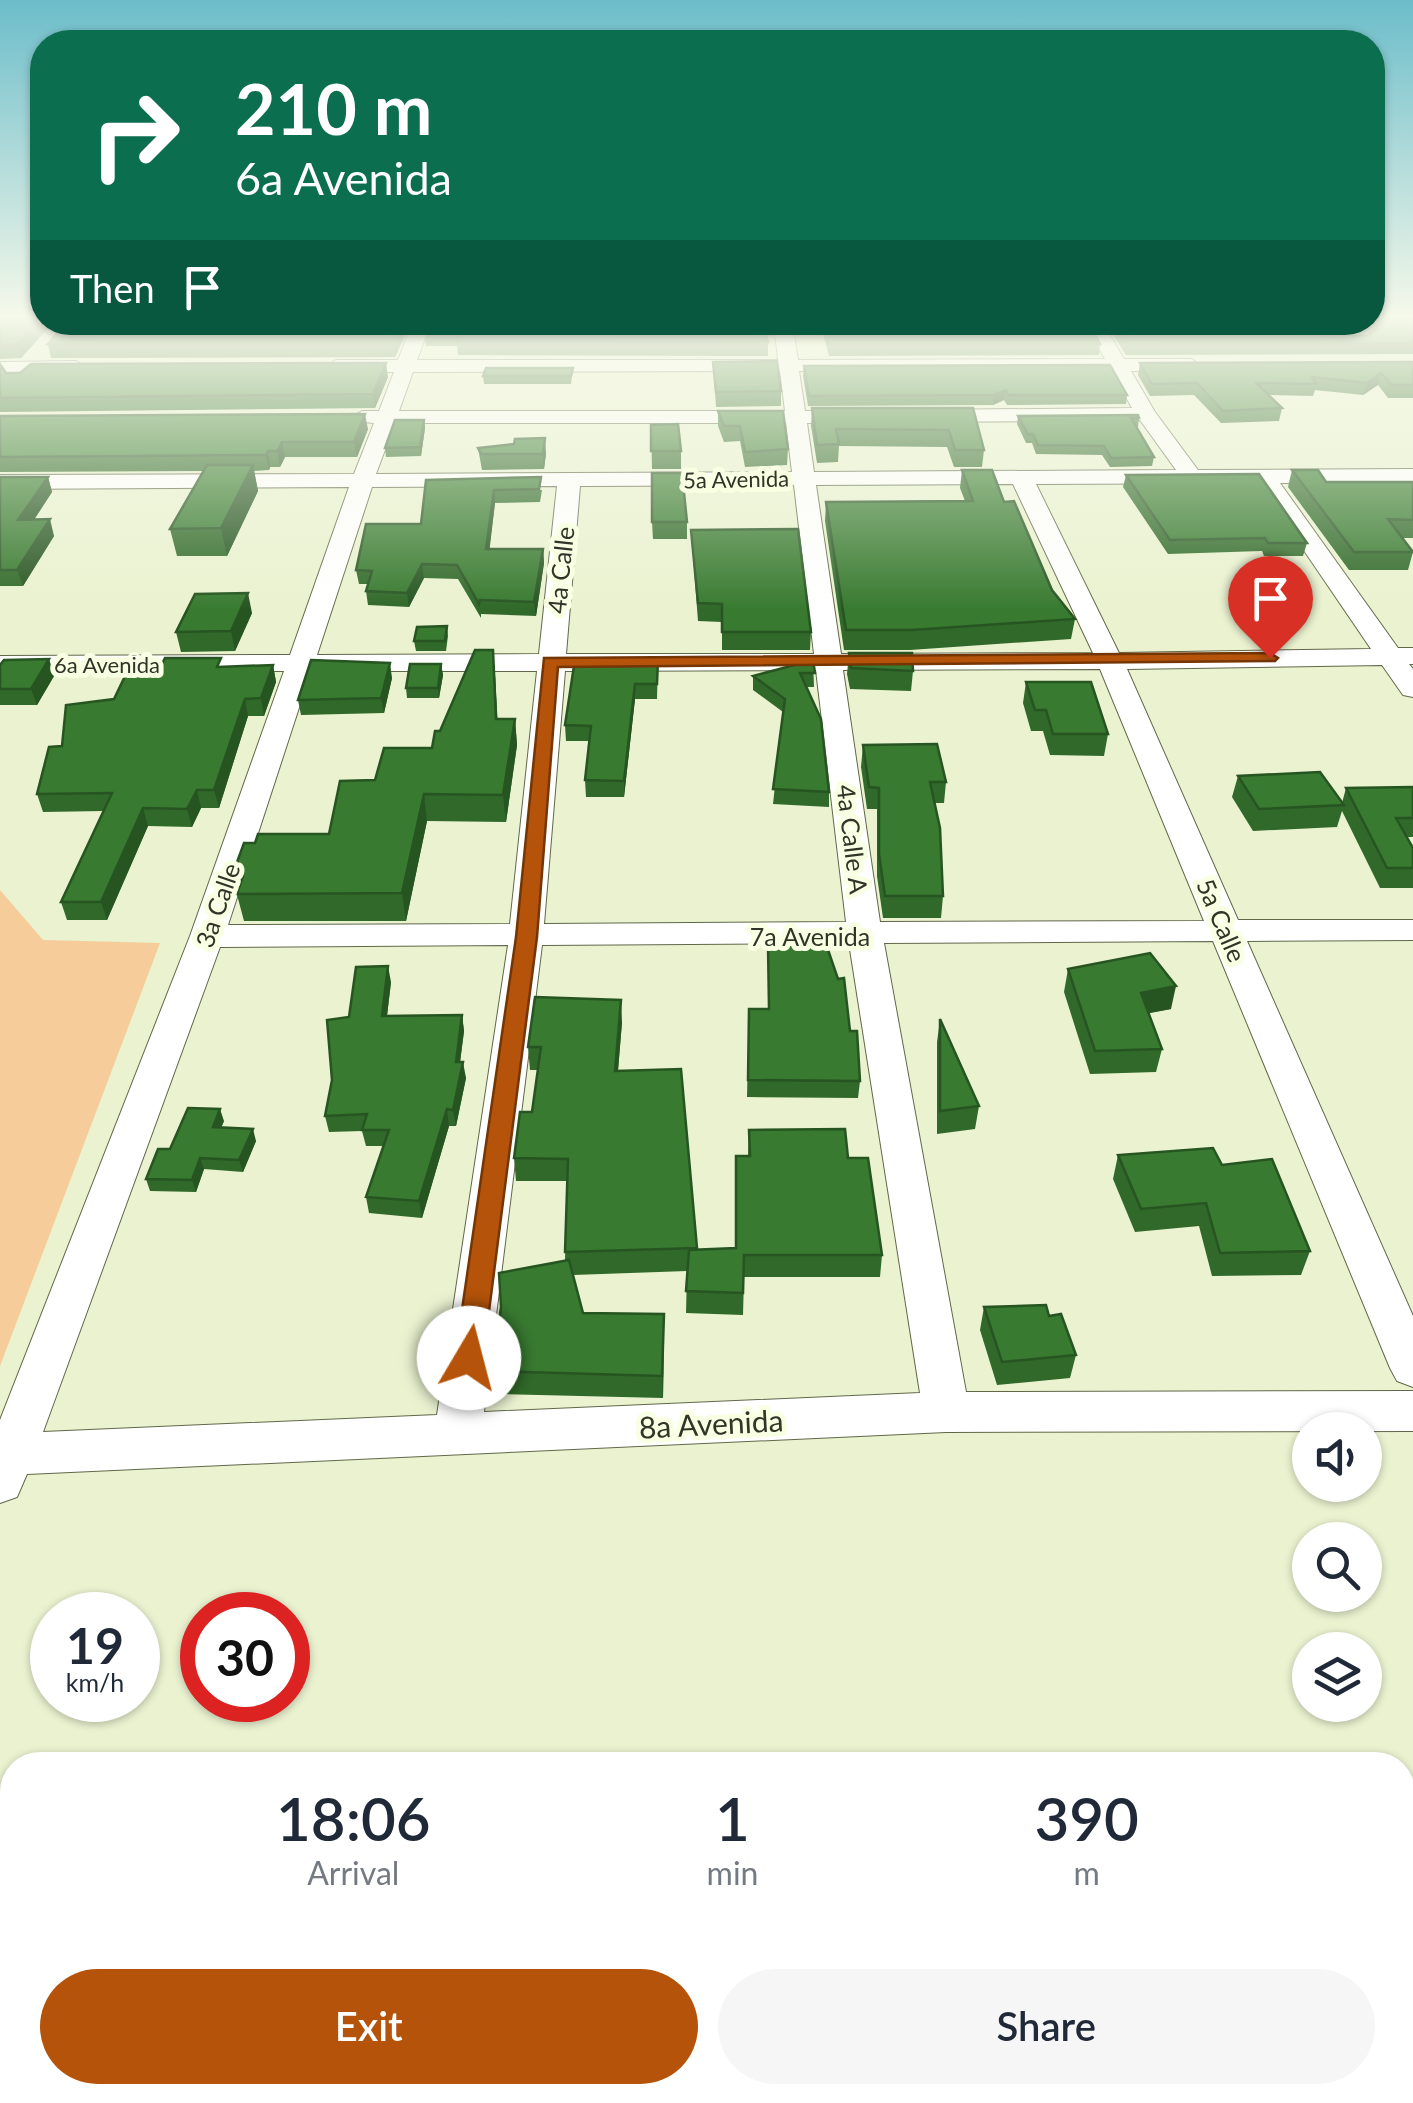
<!DOCTYPE html>
<html lang="en">
<head>
<meta charset="utf-8">
<style>
  body { margin:0; font-family:Lato,sans-serif; background:#f6f6f7; color:#1f2937; height:100vh; display:flex; flex-direction:column; font-size:38px; white-space:nowrap }
  * { box-sizing:border-box; margin:0 }
  p { font-size:32px; color:#747a83 }
  .icon { flex:none; width:55px; height:55px; fill:none; stroke:currentColor; stroke-width:2; stroke-linecap:round; stroke-linejoin:round }
  .map { position:relative; flex:1; overflow:hidden }
  .details { position:absolute; left:0px; top:1752px; width:1415px; height:352px; display:flex; flex-direction:column; background:#fff; border-radius:40px 40px 0 0; box-shadow:0 2px 8px #0004 }
  .details>* { flex:none }
  .banner { position:absolute; left:30px; top:30px; width:1355px; height:305px; border-radius:40px; box-shadow:0 2px 8px #0004; background:#0b6e4f; color:#fff; overflow:hidden }
  .tools { position:absolute; left:1292px; top:1412px; display:grid; gap:20px }
  .tools a { display:grid; place-items:center; width:90px; height:90px; border-radius:50%; background:#fff; box-shadow:0 2px 8px #0004; font-size:50px }
  .speed { position:absolute; left:30px; top:1592px; display:flex; gap:20px; font-size:50px; font-weight:700; text-align:center }
  .speed>* { display:grid; place-content:center; width:130px; height:130px; border-radius:50%; background:#fff; box-shadow:0 2px 8px #0004; line-height:1 }
  .speed small { font-size:25px; font-weight:400 }
  .speed .limit { border:15px solid #d22; background:#fff; color:#111 }
  .pin { position:absolute; display:grid; place-items:center; width:85px; height:85px; color:#fff; margin:-102px -42px; border-radius:50% 50% 50% 0; rotate:-45deg; box-shadow:0 0 10px #0007 }
  .pin .icon { rotate:45deg }
  .me { position:absolute; width:110px; margin:-55px; rotate:8deg; stroke-linejoin:round; filter:drop-shadow(0 0 8px #0008) }
  .turn { display:flex; align-items:center; gap:35px; height:210px; padding:0 40px; font-size:45px }
  .turn .icon { width:130px; height:130px; stroke-width:2.5 }
  .turn b { display:block; font-size:70px; line-height:85px }
  .then { display:flex; align-items:center; height:95px; padding:0 40px; background:#0003; gap:20px; font-size:38px }
  .eta { display:flex; justify-content:space-evenly; align-items:center; height:170px; text-align:center }
  .eta b { font-size:60px; font-weight:600; line-height:70px }
  .action { display:flex; gap:20px; margin-top:auto; padding:20px 40px }
  .action a { flex:1; height:115px; border-radius:60px; background:#b45309; color:#fff; font-size:40px; font-weight:600; line-height:115px; text-align:center }
  .action a+a { background:#f6f6f7; color:#1f2937 }
  .map>svg:first-child { display:block }
  .green { fill:#f6cc9a }
  .lines { fill:none; stroke-linecap:round; stroke-linejoin:round }
  .minor-casing { stroke:#61684a; stroke-width:2 }
  .minor { fill:#fff; fill-rule:evenodd }
  .wall { fill:#306929 }
  .shaded-wall { fill:#275522 }
  .building { fill:#387a30; stroke:#275522; stroke-width:2.5 }
  .route { fill:#b45309; stroke:#753606; stroke-width:2.5 }
  .labels { text-anchor:middle; dominant-baseline:central; stroke-width:10; stroke-linejoin:round; paint-order:stroke }
  .far-street-label { font-size:22px; fill:#313426; stroke:#f8ffe3 }
  .street-label { font-size:25px; fill:#313426; stroke:#f8ffe3 }
  .near-street-label { font-size:30px; fill:#313426; stroke:#f8ffe3 }
</style>
</head>
<body>
<div class="map">
<svg width="1413" height="2103" viewBox="0 0 1413 2103">
  <rect width="100%" height="100%" fill="#eaf2d0"/>
  <!-- green -->
  <polygon class="green" points="0,890 43,940 160,943 0,1366"/>
  <g class="lines">
    <!-- minor casing -->
    <g class="minor-casing">
      <g id="minor">
        <path d="M413 322H431L417 360H778L774 322H792L798 360 1105 359 1084 322H1102L1124 359H1191L1201 365 1191 371H1131L1155 412 1198 470 1413 469V483H1280L1398 648H1413V664H1409L1413 669V697L1403 695 1382 665 1127 669 1238 920H1413V940L1247 941 1413 1316V1387L1397 1381 1390 1368 1213 941 884 943 966 1392 1413 1391V1431L946 1432 27 1474 17 1497 0 1503V1420L190 936 284 671 0 672V656L290 655 349 487 0 489V475L354 474 374 423 355 421 352 417 362 411H379L394 372H336L326 366 336 360H398ZM780 371 785 411H399L413 372ZM799 371H1111L1132 408 927 410 917 416 927 422 1140 420 1176 470 814 472 807 423H862L872 417 862 411H805ZM395 423H786L792 472 376 474ZM1258 483 1371 649 1119 653 1036 484ZM1013 484 1093 653 841 654 816 485ZM794 485 814 654H566L580 486ZM557 486 539 654 317 655 372 487ZM1100 669 1204 921 880 922 843 670ZM816 670 846 922 544 924 565 671ZM311 671H537L510 924 228 925ZM849 943 920 1393 484 1412 542 945ZM508 945 437 1415 43 1432 220 947Z"/>
        <polygon points="76,361 86,367 83,371 0,374 0,362"/>
      </g>
    </g>
    <!-- minor -->
    <use href="#minor" class="minor"/>
  </g>
  <!-- wall -->
  <g class="wall">
    <polygon points="1413,315 1413,354 1126,355 1105,322 1193,322 1195,324 1302,335 1368,336"/>
    <polygon points="0,317 48,322 49,327 21,358 0,359"/>
    <polygon points="411,322 395,357 51,358 48,344"/>
    <polygon points="428,322 768,342 768,356 458,355 457,346 426,346 425,333"/>
    <polygon points="820,322 1089,322 1100,344 1099,355 829,356"/>
    <polygon points="713,362 781,391 781,406 716,407"/>
    <polygon points="1413,362 1413,398 1388,398 1378,385 1363,395 1315,390 1313,396 1268,395 1282,408 1279,421 1221,423 1194,395 1150,396 1138,375 1140,363"/>
    <polygon points="0,364 6,373 388,377 375,408 0,412"/>
    <polygon points="804,366 1127,395 1126,404 1007,405 1004,400 993,405 808,406 803,376"/>
    <polygon points="573,368 571,384 484,384 483,376"/>
    <polygon points="812,408 973,408 984,450 982,467 954,467 947,447 839,446 838,462 817,463 811,426"/>
    <polygon points="718,411 788,449 787,465 745,467 740,441 724,442 718,426"/>
    <polygon points="0,416 368,429 357,457 285,457 280,467 270,467 269,470 254,471 258,491 227,556 177,556 170,529 203,471 0,472"/>
    <polygon points="1018,416 1139,418 1138,427 1136,427 1154,457 1152,466 1110,467 1102,455 1036,454 1032,443 1026,443 1017,424"/>
    <polygon points="424,420 425,428 421,456 386,457 385,448"/>
    <polygon points="651,425 681,451 681,469 652,469"/>
    <polygon points="514,444 546,453 544,469 482,470 478,448"/>
    <polygon points="962,470 1004,502 1052,590 1075,619 1071,639 910,650 844,650 825,521 826,502 965,501 960,488"/>
    <polygon points="1292,470 1326,482 1413,482 1413,538 1402,538 1413,552 1408,570 1349,570 1288,487"/>
    <polygon points="1126,475 1307,543 1303,556 1264,556 1262,551 1168,554 1123,487"/>
    <polygon points="0,477 48,477 52,492 34,520 54,536 23,586 0,586"/>
    <polygon points="426,480 542,490 540,502 495,503 489,549 543,549 544,563 536,616 481,614 481,618 458,579 424,578 409,607 368,605 366,591 368,584 359,584 356,570 421,524"/>
    <polygon points="652,522 687,522 687,539 653,539"/>
    <polygon points="691,530 811,632 810,650 722,650 722,622 698,621"/>
    <polygon points="252,613 235,651 181,652 176,632"/>
    <polygon points="447,626 448,636 446,651 416,651 414,641"/>
    <polygon points="849,653 913,671 911,691 850,689 847,674"/>
    <polygon points="49,659 54,676 37,705 0,705 0,665"/>
    <polygon points="658,659 657,699 635,699 624,797 586,797 585,780 589,741 566,741 565,725"/>
    <polygon points="813,660 814,687 806,687 829,792 829,807 773,804 783,712 753,690 753,676"/>
    <polygon points="441,664 443,675 439,698 407,698 406,688"/>
    <polygon points="273,665 276,682 264,716 248,716 219,808 201,808 192,827 148,826 107,920 67,920 61,902 104,811 43,812 37,794 62,746 114,699 223,667"/>
    <polygon points="495,675 497,719 515,719 517,745 506,822 427,821 406,921 244,921 232,876 255,843 329,834 375,780 432,748 440,731"/>
    <polygon points="392,678 384,713 301,715 298,700"/>
    <polygon points="1026,682 1108,734 1104,756 1050,755 1043,731 1031,731 1023,703"/>
    <polygon points="863,745 946,782 944,803 935,803 943,896 941,918 883,918 877,876 877,809 867,809 861,767"/>
    <polygon points="1238,776 1342,803 1346,788 1413,787 1413,837 1407,837 1413,848 1413,888 1380,888 1342,811 1337,827 1253,831 1232,797"/>
    <polygon points="768,946 850,1031 860,1081 858,1098 747,1097 749,1009 769,1009"/>
    <polygon points="1068,969 1171,1009 1148,1013 1162,1049 1156,1072 1090,1074 1064,992"/>
    <polygon points="391,982 387,1016 462,1015 464,1031 460,1062 466,1078 456,1126 449,1126 422,1218 369,1213 366,1197 383,1146 366,1146 362,1131 329,1132 325,1116 349,1017"/>
    <polygon points="940,1020 979,1106 975,1129 937,1134 937,1042"/>
    <polygon points="622,1022 618,1071 681,1069 697,1250 735,1248 748,1156 749,1130 848,1158 882,1255 880,1277 744,1277 743,1315 686,1313 687,1271 573,1275 583,1313 664,1314 663,1398 495,1394 492,1371 565,1260 567,1181 516,1181 514,1158 532,1112 538,1070 530,1070 528,1047"/>
    <polygon points="224,1121 221,1128 256,1141 243,1172 204,1169 196,1192 150,1191 146,1179 170,1149"/>
    <polygon points="1118,1155 1222,1165 1310,1251 1301,1275 1212,1276 1199,1226 1135,1232 1113,1179"/>
    <polygon points="984,1307 1049,1316 1076,1355 1070,1378 997,1385 980,1330"/>
  </g>
  <!-- shaded-wall -->
  <g class="shaded-wall">
    <polygon points="42,317 42,322 48,322 49,327 21,358 17,344"/>
    <polygon points="403,322 411,322 395,357 394,343"/>
    <polygon points="386,363 388,377 375,408 373,394"/>
    <polygon points="1381,373 1378,385 1363,395 1367,383"/>
    <polygon points="1006,390 1004,400 993,405 994,395"/>
    <polygon points="365,414 368,429 357,457 354,442"/>
    <polygon points="424,420 425,428 421,456 420,447"/>
    <polygon points="545,438 546,453 544,469 543,454"/>
    <polygon points="282,442 285,457 280,467 277,451"/>
    <polygon points="268,451 270,467 269,470 266,455"/>
    <polygon points="253,465 258,491 227,556 221,528"/>
    <polygon points="48,477 52,492 23,536 18,520"/>
    <polygon points="494,490 495,503 488,563 486,549"/>
    <polygon points="50,519 54,536 23,586 17,570"/>
    <polygon points="543,549 544,563 536,616 534,602"/>
    <polygon points="422,564 424,578 409,607 407,593"/>
    <polygon points="248,593 252,613 235,651 231,631"/>
    <polygon points="493,650 495,675 499,745 496,719"/>
    <polygon points="49,659 54,676 37,705 31,689"/>
    <polygon points="390,663 392,678 384,713 381,698"/>
    <polygon points="441,664 443,675 439,698 438,688"/>
    <polygon points="273,665 276,682 264,716 261,698"/>
    <polygon points="635,684 635,699 624,797 624,781"/>
    <polygon points="245,699 248,716 219,808 214,790"/>
    <polygon points="515,719 517,745 506,822 503,795"/>
    <polygon points="197,790 201,808 192,827 187,809"/>
    <polygon points="424,794 427,821 406,921 402,893"/>
    <polygon points="143,808 148,826 107,920 101,902"/>
    <polygon points="388,966 391,982 385,1032 382,1016"/>
    <polygon points="1176,986 1171,1009 1135,1016 1141,993"/>
    <polygon points="621,1000 622,1022 616,1094 615,1071"/>
    <polygon points="462,1015 464,1031 458,1078 456,1062"/>
    <polygon points="463,1062 466,1078 456,1126 453,1110"/>
    <polygon points="220,1109 224,1121 216,1139 213,1127"/>
    <polygon points="447,1109 449,1126 422,1218 419,1201"/>
    <polygon points="253,1129 256,1141 243,1172 239,1160"/>
    <polygon points="200,1158 204,1169 196,1192 192,1180"/>
    <polygon points="664,1314 664,1337 663,1398 662,1376"/>
  </g>
  <!-- building -->
  <g class="building">
    <polygon points="22,315 42,315 42,317 17,344 0,345 0,317"/>
    <polygon points="1390,315 1413,315 1413,343 1128,344 1114,322 1193,322 1195,324 1296,326 1302,335 1368,336"/>
    <polygon points="67,322 403,322 394,343 48,344"/>
    <polygon points="428,322 762,322 768,342 456,341 460,333 425,333"/>
    <polygon points="824,322 1089,322 1100,344 829,344"/>
    <polygon points="777,361 781,391 716,392 713,362"/>
    <polygon points="1413,362 1413,385 1392,385 1381,373 1367,383 1312,377 1316,384 1256,383 1282,408 1223,411 1197,383 1152,384 1140,363"/>
    <polygon points="386,363 373,394 0,398 0,364 6,373 20,373 31,364"/>
    <polygon points="1110,365 1127,395 1008,395 1006,390 994,395 809,396 804,366"/>
    <polygon points="486,368 573,368 571,376 483,376"/>
    <polygon points="812,408 973,408 984,450 955,450 949,430 836,429 839,444 817,445"/>
    <polygon points="718,411 783,411 788,449 745,452 740,426 724,426"/>
    <polygon points="365,414 354,442 282,442 277,451 268,451 266,455 0,457 0,416"/>
    <polygon points="1138,415 1139,418 1131,418 1154,457 1111,458 1104,446 1038,445 1033,434 1028,434 1018,416"/>
    <polygon points="395,420 424,420 420,447 385,448"/>
    <polygon points="678,424 681,451 651,451 651,425"/>
    <polygon points="545,438 543,454 481,454 478,448 514,444 515,439"/>
    <polygon points="207,465 253,465 221,528 170,529"/>
    <polygon points="962,470 992,470 1004,502 1014,501 1052,590 1075,619 912,630 846,630 826,502 973,501"/>
    <polygon points="1292,470 1318,470 1326,482 1413,482 1413,520 1388,519 1413,552 1354,552"/>
    <polygon points="652,473 682,473 687,522 652,522"/>
    <polygon points="1259,474 1307,543 1268,543 1265,538 1170,540 1126,475"/>
    <polygon points="0,477 48,477 18,520 50,519 17,570 0,570"/>
    <polygon points="541,477 539,489 494,490 486,549 543,549 534,602 480,600 479,604 457,565 422,564 407,593 366,591 372,571 356,570 366,524 421,524 426,480"/>
    <polygon points="798,529 811,632 722,632 722,604 698,603 691,530"/>
    <polygon points="248,593 231,631 176,632 195,594"/>
    <polygon points="447,626 445,641 414,641 417,627"/>
    <polygon points="475,650 493,650 496,719 515,719 503,795 424,794 402,893 237,894 243,876 232,876 244,843 255,843 258,834 329,834 340,781 375,780 384,748 432,748 435,731 440,731"/>
    <polygon points="849,653 912,653 913,671 851,668"/>
    <polygon points="165,658 221,658 217,667 273,665 261,698 245,699 214,790 197,790 187,809 143,808 101,902 61,902 112,793 37,794 49,747 62,746 66,705 114,699 127,672 158,672"/>
    <polygon points="49,659 31,689 0,689 0,665 4,660"/>
    <polygon points="575,659 658,659 657,684 635,684 624,781 585,780 591,726 565,725"/>
    <polygon points="311,660 390,663 381,698 298,700"/>
    <polygon points="813,660 815,673 800,673 821,719 829,792 773,789 785,699 753,676"/>
    <polygon points="410,664 441,664 438,688 406,688"/>
    <polygon points="1026,682 1091,682 1108,734 1053,734 1046,710 1035,710"/>
    <polygon points="937,744 946,782 930,782 940,828 943,896 885,896 879,854 879,788 869,787 863,745"/>
    <polygon points="1320,772 1344,805 1259,809 1238,776"/>
    <polygon points="1413,787 1413,818 1396,818 1413,848 1413,868 1387,868 1346,788"/>
    <polygon points="825,941 838,979 844,978 850,1031 857,1031 860,1081 748,1080 749,1009 769,1009 768,946"/>
    <polygon points="1150,953 1176,986 1141,993 1162,1049 1095,1051 1068,969"/>
    <polygon points="388,966 382,1016 462,1015 456,1062 463,1062 453,1110 447,1109 419,1201 366,1197 389,1130 362,1130 367,1114 325,1116 332,1080 327,1020 349,1017 356,967"/>
    <polygon points="535,997 621,1000 615,1071 681,1069 697,1248 565,1252 568,1159 514,1158 520,1112 532,1112 541,1047 528,1047"/>
    <polygon points="940,1019 979,1106 940,1111"/>
    <polygon points="188,1108 220,1109 213,1127 253,1129 239,1160 200,1158 192,1180 146,1179 158,1149 170,1149"/>
    <polygon points="845,1129 848,1158 868,1158 882,1255 744,1255 743,1293 686,1291 689,1250 736,1248 736,1156 750,1156 749,1130"/>
    <polygon points="1213,1148 1222,1165 1272,1159 1310,1251 1220,1253 1206,1203 1141,1209 1118,1155"/>
    <polygon points="569,1260 583,1313 664,1314 662,1376 492,1371 501,1307 499,1273"/>
    <polygon points="1046,1305 1049,1316 1061,1314 1076,1355 1002,1362 984,1307"/>
  </g>
  <!-- sky -->
  <linearGradient id="sky" x2="0" y2="1"><stop stop-color="#6cbdca"/><stop offset="0.52" stop-color="#f6f9ea"/><stop offset="1" stop-color="#f6f9ea" stop-opacity="0"/></linearGradient>
  <rect width="1413" height="610" fill="url(#sky)"/>
  <!-- route -->
  <polygon class="route" points="1270,653 1278,658 1275,661 558,667 537,937 483,1358 479,1366 469,1369 459,1366 455,1358 516,937 544,658"/>
  <g class="labels">
    <!-- far-street labels -->
    <g class="far-street-label">
      <text transform="translate(736 479) rotate(-1)">5a Avenida</text>
      <text x="107" y="664">6a Avenida</text>
    </g>
    <!-- street labels -->
    <g class="street-label">
      <text transform="translate(560 570) rotate(-84)">4a Calle</text>
      <text transform="translate(853 839) rotate(83)">4a Calle A</text>
      <text transform="translate(217 905) rotate(-71)">3a Calle</text>
      <text transform="translate(1222 920) rotate(67)">5a Calle</text>
      <text x="810" y="936">7a Avenida</text>
    </g>
    <!-- near-street labels -->
    <g class="near-street-label">
      <text transform="translate(711 1423) rotate(-3)">8a Avenida</text>
    </g>
  </g>
</svg>
<div class="tools">
<a><svg class="icon" aria-label="sound" viewBox="0 0 24 24"><path d="M4 9h4l5-4v14l-5-4H4zM17 9q2 3 0 6"/></svg></a>
<a><svg class="icon" aria-label="search" viewBox="0 0 24 24"><circle cx="10" cy="10" r="6"/><path d="M15 15l6 6"/></svg></a>
<a><svg class="icon" aria-label="layers" viewBox="0 0 24 24"><path d="M12 4l9 5-9 5-9-5zM3 14l9 5 9-5"/></svg></a>
</div>
<div class="speed"><div>19<small>km/h</small></div><div class="limit">30</div></div>
<div class="pin" style="left:1270px;top:658px;background:#d93025"><svg class="icon" aria-label="arrive" viewBox="0 0 24 24"><path d="M6 21V4h12l-3 4 3 4H6"/></svg></div>
<svg class="me" style="left:469px;top:1358px" viewBox="-20 -20 40 40"><circle r="19" fill="#fff"/><path d="M0-13L10 11 0 6-10 11z" fill="#b45309"/></svg>
<div class="banner">
<div class="turn"><svg class="icon" aria-label="right" viewBox="0 0 24 24"><path d="M7 20v-9h11M14 6l5 5-5 5"/></svg><div><b>210 m</b>6a Avenida</div></div>
<div class="then">Then<svg class="icon" aria-label="arrive" viewBox="0 0 24 24"><path d="M6 21V4h12l-3 4 3 4H6"/></svg></div>
</div>
<section class="details">
<div class="eta">
<div><b>18:06</b><p>Arrival</p></div>
<div><b>1</b><p>min</p></div>
<div><b>390</b><p>m</p></div>
</div>
<div class="action"><a>Exit</a><a>Share</a></div>
</section>
</div>
</body>
</html>
